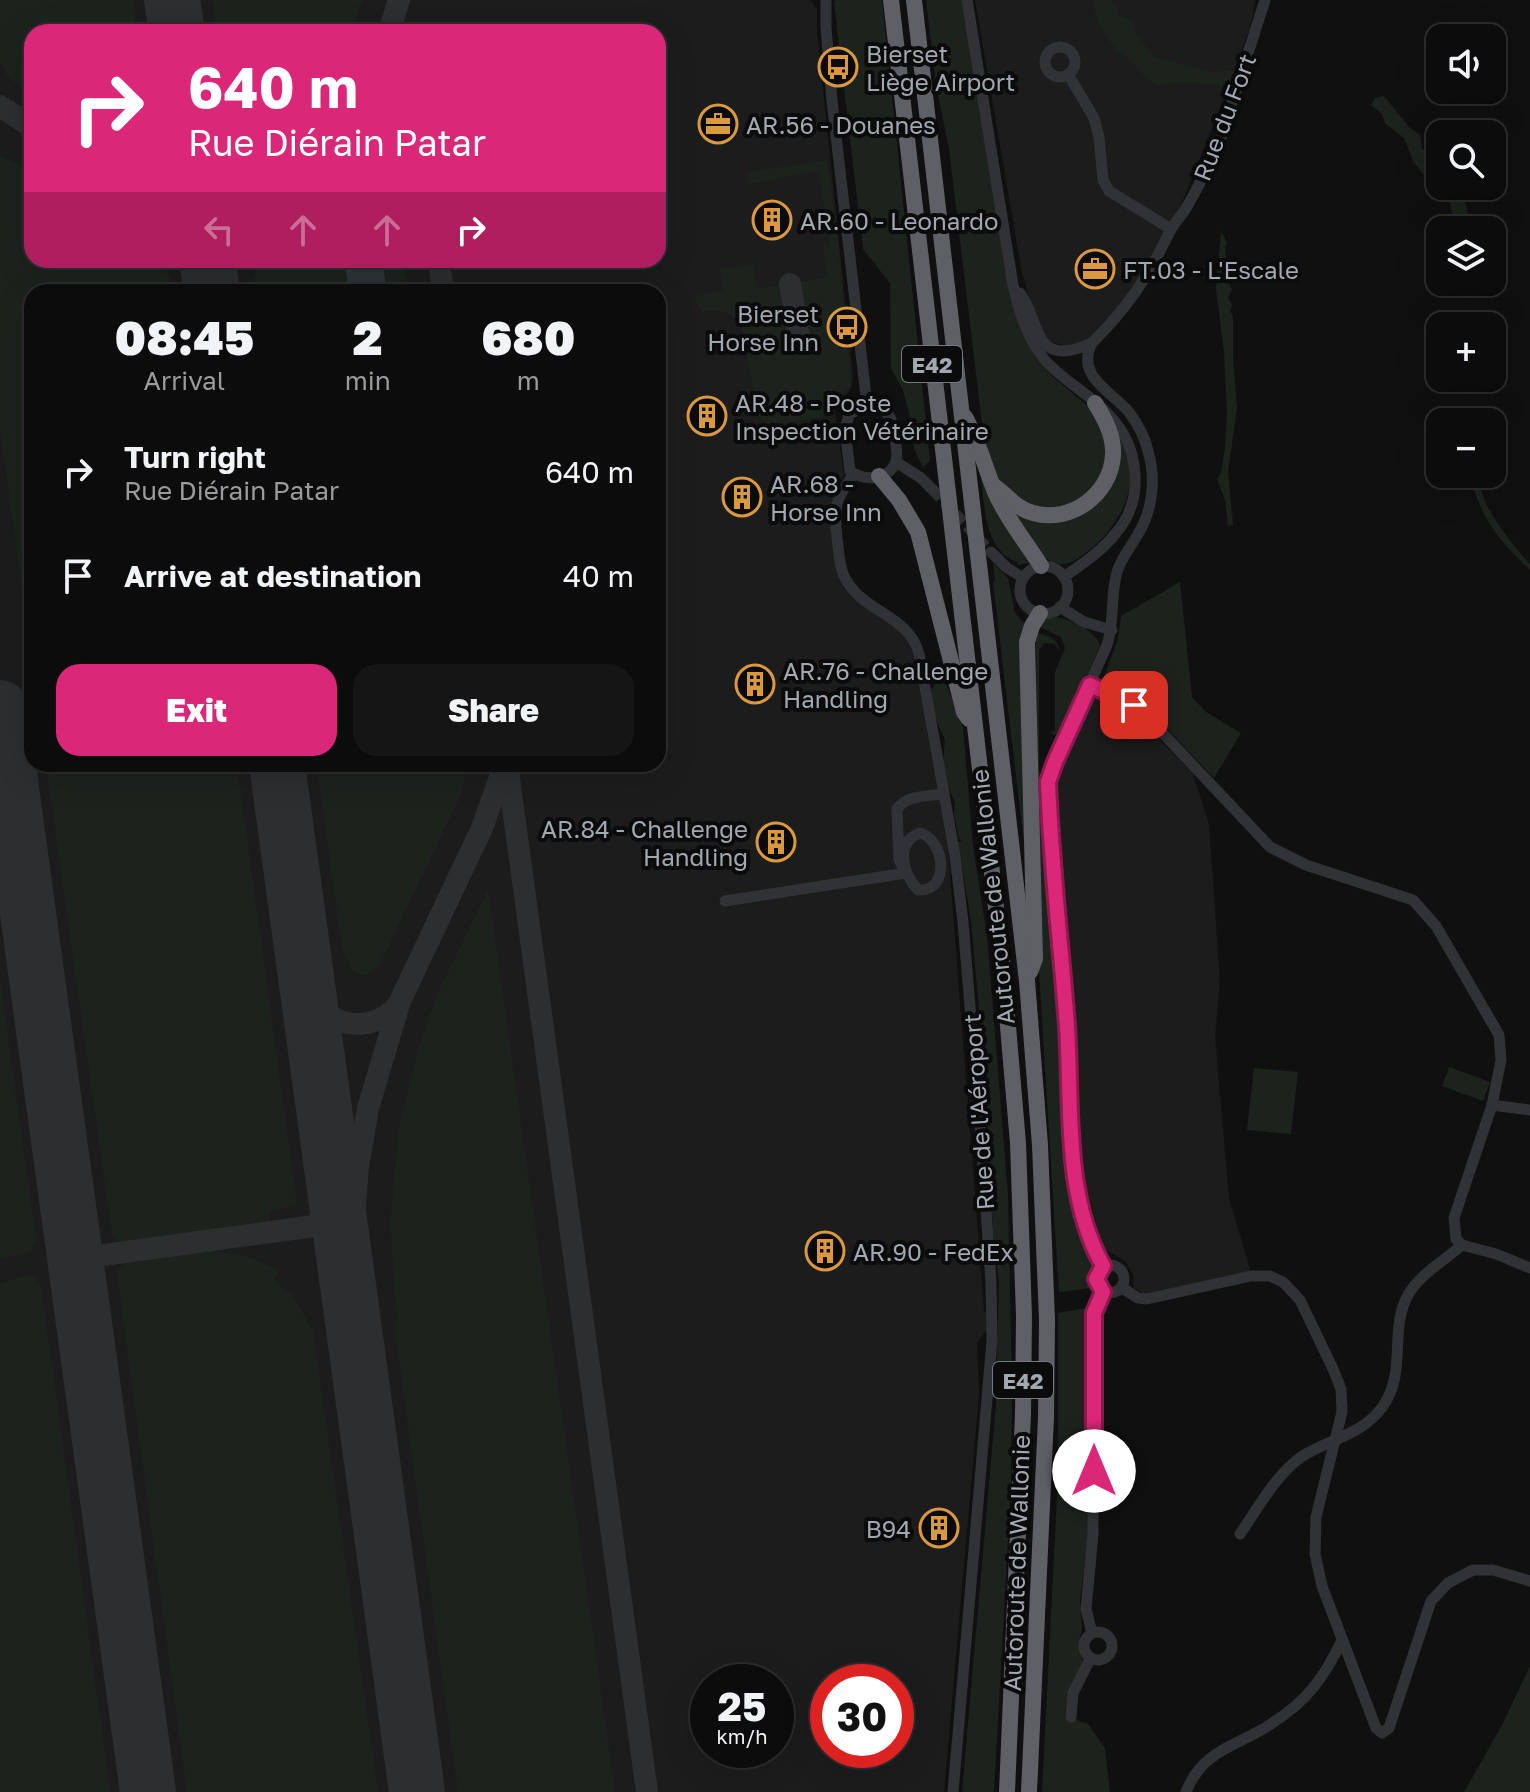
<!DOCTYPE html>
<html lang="en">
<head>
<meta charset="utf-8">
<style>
  body { margin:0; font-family:"Golos Text",sans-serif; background:#151516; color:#f1f3f6; height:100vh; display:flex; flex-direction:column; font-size:30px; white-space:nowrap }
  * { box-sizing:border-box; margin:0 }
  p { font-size:26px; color:#9a9b9d }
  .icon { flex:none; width:44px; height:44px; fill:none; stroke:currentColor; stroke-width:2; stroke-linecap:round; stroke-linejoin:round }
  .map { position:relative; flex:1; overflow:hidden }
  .details { position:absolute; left:24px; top:284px; width:642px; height:488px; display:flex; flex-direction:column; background:#0c0c0d; border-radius:24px; box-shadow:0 8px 32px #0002,0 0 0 2px #2c2c2e }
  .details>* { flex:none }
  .hud { position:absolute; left:24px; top:24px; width:642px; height:244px; border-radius:24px; box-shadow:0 8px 32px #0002,0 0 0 2px #2c2c2e; background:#db2777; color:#fff; overflow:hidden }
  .controls { position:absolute; left:1426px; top:24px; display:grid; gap:16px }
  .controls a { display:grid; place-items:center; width:80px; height:80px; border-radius:16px; background:#0c0c0d; box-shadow:0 8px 32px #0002,0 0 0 2px #2c2c2e; font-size:40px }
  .speed { position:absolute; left:690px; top:1664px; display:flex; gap:16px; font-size:40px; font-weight:700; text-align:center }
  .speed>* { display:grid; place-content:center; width:104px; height:104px; border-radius:50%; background:#0c0c0d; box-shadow:0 8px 32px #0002,0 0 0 2px #2c2c2e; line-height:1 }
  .speed small { font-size:20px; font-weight:400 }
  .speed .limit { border:12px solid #d22; background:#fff; color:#111 }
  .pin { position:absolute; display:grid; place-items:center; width:68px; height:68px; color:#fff; margin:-34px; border-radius:16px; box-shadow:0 4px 12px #0006 }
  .me { position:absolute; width:88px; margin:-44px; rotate:0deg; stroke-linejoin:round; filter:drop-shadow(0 0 6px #0008) }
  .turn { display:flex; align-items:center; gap:28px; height:168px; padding:0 32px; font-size:36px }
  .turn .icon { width:104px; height:104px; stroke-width:2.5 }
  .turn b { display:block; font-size:56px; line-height:68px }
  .lanes { display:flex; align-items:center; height:76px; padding:0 32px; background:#0003; justify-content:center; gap:40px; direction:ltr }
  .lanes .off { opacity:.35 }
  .eta { display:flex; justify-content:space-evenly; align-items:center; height:136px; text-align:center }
  .eta b { font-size:48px; font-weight:800; line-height:56px }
  .button { display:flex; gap:16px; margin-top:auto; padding:16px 32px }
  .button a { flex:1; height:92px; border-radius:24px; background:#db2777; color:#fff; font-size:32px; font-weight:800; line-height:92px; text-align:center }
  .button a+a { background:#151516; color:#f1f3f6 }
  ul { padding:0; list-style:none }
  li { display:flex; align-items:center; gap:24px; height:104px; padding:0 32px }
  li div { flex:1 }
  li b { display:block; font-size:30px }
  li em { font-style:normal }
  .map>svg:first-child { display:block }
  .built { fill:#1c1c1d; fill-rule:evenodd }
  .green { fill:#1c231d }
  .water { fill:#2d3539 }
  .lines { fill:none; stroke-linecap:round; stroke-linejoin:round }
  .taxiway { stroke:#2d2e30; stroke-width:22 }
  .runway { stroke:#2d2e30; stroke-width:56 }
  .minor-tunnel { stroke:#2d2e31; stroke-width:11; stroke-dasharray:11 5.5; stroke-linecap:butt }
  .minor { stroke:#313235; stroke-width:11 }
  .highway { stroke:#5e6066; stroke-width:16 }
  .route-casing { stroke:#8e194d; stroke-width:20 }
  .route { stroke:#db2777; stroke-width:14 }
  .labels { text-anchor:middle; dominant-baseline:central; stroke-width:8; stroke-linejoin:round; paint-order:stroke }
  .shield { fill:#0b0b0c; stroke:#75797f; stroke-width:2 }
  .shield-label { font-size:22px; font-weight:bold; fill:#a2a8b0 }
  .poi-label { font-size:24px; fill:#a2a8b0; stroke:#0b0b0c; text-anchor:start }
  .street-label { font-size:24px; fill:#a2a8b0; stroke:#0b0b0c }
</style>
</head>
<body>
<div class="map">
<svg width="1530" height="1792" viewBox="0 0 1530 1792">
  <rect width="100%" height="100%" fill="#101011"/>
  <!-- built -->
  <g class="built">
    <path d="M0 0H810L817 9V32L853 376 851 389 835 411 844 475 830 507 835 559 837 575 845 590 903 632 910 643 914 658 948 849 984 1311 986 1312 987 1329 977 1343 979 1394 944 1792H0ZM32 32H658V260H32ZM32 292H658V764H32ZM708 1682H776V1750H708ZM828 1682H896V1750H828Z"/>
    <polygon points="975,0 1255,0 1251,24 1230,84 1181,205 1135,289 1090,340 1070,348 1050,341 1039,329 1022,273"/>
    <polygon points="1097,697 1131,711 1193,774 1209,824 1220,980 1215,1037 1229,1198 1251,1273 1147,1295 1134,1288 1133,1275 1126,1262 1103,1248 1082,1172 1056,786 1062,763 1088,708"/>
  </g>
  <!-- green -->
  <g class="green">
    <polygon points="0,0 133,0 137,32 32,32 32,94 9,78 0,63"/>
    <polygon points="212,0 363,0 350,32 217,32"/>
    <polygon points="836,0 882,0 930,461 923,467 914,449 913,430 903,390 891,369 890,283 863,249 834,2"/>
    <polygon points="926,0 963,0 1021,329 1035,357 1051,375 1095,412 1109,456 1092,492 1061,510 1029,508 998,478 984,440 949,149 936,85"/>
    <path d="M1092 0H1110L1116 7 1118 15 1134 23 1135 34C1144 41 1146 50 1155 57L1210 72 1234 70 1230 84C1206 87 1181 78 1158 86 1146 80 1142 73 1134 64 1128 57 1119 54 1114 47 1103 32 1096 18 1092 0Z"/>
    <polygon points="1384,96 1409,127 1420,135 1422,148 1440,168 1440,186 1456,186 1464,198 1472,230 1456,230 1450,204 1414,163 1404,138 1385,123 1382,114 1371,105 1375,98"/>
    <polygon points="0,156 32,170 32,260 159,260 169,276 173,292 32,292 32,662 0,428"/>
    <path d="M827 160 838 242 851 384 828 415 771 426 763 423 758 413 741 325C731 310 720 311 702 311L698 306 695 296 723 291 720 269 753 264 757 289 827 277 823 246 830 244 819 171 749 184 747 172Z"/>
    <polygon points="1221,231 1227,243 1225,246 1226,259 1231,263 1222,272 1232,289 1228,298 1232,305 1230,310 1233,317 1233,359 1237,408 1228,472 1233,525 1228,526 1225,500 1217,479 1221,473 1225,448 1227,411 1224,352 1216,289"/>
    <polygon points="263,260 404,260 408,292 254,292 254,275"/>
    <path d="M1114 433C1149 471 1123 524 1088 551 1075 561 1065 569 1049 560 1034 552 1023 525 1014 510L1026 515 1095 501Z"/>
    <path d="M1471 474H1479C1478 504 1511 543 1530 564V570C1502 544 1476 514 1471 474Z"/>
    <path d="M981 478 988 488 1035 562 1017 565 1018 562C984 551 985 508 981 478Z"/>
    <polygon points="993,563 1008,578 1015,613 1026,626 1027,868 993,582 995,581"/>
    <polygon points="1180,582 1192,697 1206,712 1241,733 1214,778 1147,707 1110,687 1103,680 1118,639 1121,616"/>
    <path d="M1056 617C1071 620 1097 631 1100 646L1066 724H1064L1060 732 1054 735 1050 732 1055 731V672L1065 648 1061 637 1038 626 1044 620Z"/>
    <path d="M1036 632C1047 636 1059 638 1059 651L1055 644 1044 643 1039 650V768L1056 944 1070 1184 1094 1263 1093 1288 1059 1292 1038 955Z"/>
    <polygon points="940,678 947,686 963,727 973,846 987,935 1008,1195 1012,1385 1011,1486 994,1792 962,1792 996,1405 999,1281 994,1246 985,1076 971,921 958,841 962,841 959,838 954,814 955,803 942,772 945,740 935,717 930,691"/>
    <polygon points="46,764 237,764 296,1198 296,1205 269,1212 270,1222 120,1243 112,1234"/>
    <path d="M317 764H468L461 794 380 964 367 975C349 976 346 956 341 942Z"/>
    <polygon points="488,890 615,1792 458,1792 395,1331 397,1317 390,1223 400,1121 418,1050 438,992"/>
    <polygon points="0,980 36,1239 30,1253 0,1259"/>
    <polygon points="1449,1067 1490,1082 1483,1101 1442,1086"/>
    <polygon points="1254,1068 1298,1072 1291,1134 1247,1130"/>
    <polygon points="211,1251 247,1256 276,1269 279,1272 274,1280 293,1296 313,1331 378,1792 187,1792 117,1273 121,1266 127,1263"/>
    <polygon points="26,1275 33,1277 41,1286 110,1792 0,1792 0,1284"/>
    <polygon points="1091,1307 1087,1359 1089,1529 1080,1600 1082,1630 1079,1640 1083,1665 1068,1692 1065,1716 1088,1724 1105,1748 1110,1792 1042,1792 1058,1477 1058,1313"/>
    <polygon points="1530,1666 1530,1792 1464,1792 1501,1727"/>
  </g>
  <!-- water -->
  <polygon class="water" points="344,260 382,260 387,292 349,292"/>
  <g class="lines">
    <!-- taxiway -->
    <g class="taxiway">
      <polyline points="389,32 399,0"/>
      <polyline points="0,106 32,127"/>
      <polyline points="196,260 212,291"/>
      <polyline points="439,260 443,292"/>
      <polyline points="790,284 800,343"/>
      <polyline points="216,292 221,260"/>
      <polyline points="507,764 647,1792"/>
      <path d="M305 970C308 980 309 991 315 1000 335 1031 378 1032 400 1002"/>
      <path d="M75 1259 314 1226C332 1222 347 1213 354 1195"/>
      <polyline points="366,1424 356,1326 352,1241 358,1167 368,1108 400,1001 482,828 503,769"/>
    </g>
    <!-- runway -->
    <g class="runway">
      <polyline points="172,0 177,32"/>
      <polyline points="207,260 212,292"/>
      <polyline points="0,708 148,1792"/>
      <polyline points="277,764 417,1792"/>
    </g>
    <!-- minor-tunnel -->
    <polyline class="minor-tunnel" points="933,490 991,552"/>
    <!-- minor -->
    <g class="minor">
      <polyline points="826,0 826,28 832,101 867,405"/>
      <path d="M967 0 1013 285C1019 311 1027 338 1044 359 1063 381 1090 394 1109 415 1140 447 1145 499 1116 533 1102 551 1082 564 1064 577"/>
      <circle cx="1060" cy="62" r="15"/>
      <polyline points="1068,74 1094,118 1099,137 1103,180 1109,191 1171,229"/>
      <path d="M1020 293C1042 323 1032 370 1092 343"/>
      <path d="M867 405C892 406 894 425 896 445 897 451 898 458 895 464 886 481 864 481 850 471L845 430 849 414Z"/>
      <polyline points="896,462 921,478 933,490"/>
      <path d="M854 474C836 498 833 507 837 538 839 551 839 569 846 580 865 613 909 615 919 654L955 856 963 922 982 1151 991 1283 992 1341 953 1792"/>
      <polyline points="991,552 1006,567 1023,578"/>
      <circle cx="1044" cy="590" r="24"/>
      <polyline points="1060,607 1084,622 1112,630"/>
      <polyline points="1090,685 1138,707 1270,847 1306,865 1413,900 1436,926 1499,1035 1501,1060 1492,1105 1454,1218 1456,1239 1462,1245"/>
      <path d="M920 833C945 840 951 892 918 890 904 875 893 843 920 833Z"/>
      <path d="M725 901 906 873 899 860 897 809C907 795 928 796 944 794"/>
      <polyline points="1492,1105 1530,1110"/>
      <polyline points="1462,1245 1496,1254 1530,1268"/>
      <circle cx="1110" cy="1279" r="14"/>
      <path d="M1103 1266C1063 1195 1072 1105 1067 1026 1062 945 1051 864 1048 782L1055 762 1107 645C1115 621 1110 596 1117 572 1121 558 1131 547 1138 534 1153 510 1156 478 1148 451 1145 437 1137 423 1129 412 1111 391 1075 376 1092 343 1129 306 1148 277 1170 231 1175 222 1183 214 1188 205 1199 185 1210 165 1219 144L1265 0"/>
      <polyline points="1122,1288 1138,1298 1147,1299 1251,1276 1270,1276 1283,1282 1300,1300 1333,1369 1341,1389 1342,1412 1316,1517 1315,1554 1322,1586 1376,1728 1382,1733 1389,1728 1431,1601 1448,1583 1473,1570 1493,1570 1530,1581"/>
      <path d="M1240 1534C1258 1508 1275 1476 1301 1457 1329 1439 1363 1435 1383 1406 1407 1372 1389 1329 1408 1295 1419 1275 1445 1260 1462 1245"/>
      <circle cx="1098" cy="1646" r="14"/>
      <polyline points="1092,1633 1086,1609 1093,1534 1094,1313 1103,1292"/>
      <polyline points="1071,1717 1073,1693 1090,1659"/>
      <path d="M1186 1792C1203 1749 1236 1747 1271 1724 1307 1701 1324 1678 1342 1640"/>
    </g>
    <!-- highway -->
    <g class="highway">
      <polyline points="891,0 1003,968 1018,1143 1024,1316 1023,1414 1007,1792"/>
      <polyline points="914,0 1027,981 1040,1145 1047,1320 1046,1417 1029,1792"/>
      <path d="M965 417C978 440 985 467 995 492 1006 518 1026 542 1041 566"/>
      <polyline points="879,476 899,500 918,532 964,712 969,719"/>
      <path d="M993 485C1007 495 1015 508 1033 513 1071 524 1111 494 1113 455 1114 436 1105 419 1095 403"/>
      <polyline points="1030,972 1035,959 1027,642 1032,626 1040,613"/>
    </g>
  </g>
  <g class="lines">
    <!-- route casing -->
    <g class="route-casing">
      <path id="route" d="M1094 1471V1313L1103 1292 1096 1279 1103 1266C1063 1194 1072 1105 1067 1026 1061 945 1051 864 1048 782L1055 762 1090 685 1134 705"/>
    </g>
    <!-- route -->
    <use href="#route" class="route"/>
  </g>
  <!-- icons -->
  <defs>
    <g id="bus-ring" transform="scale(2)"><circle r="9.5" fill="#0b0b0c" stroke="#da993e" stroke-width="1.5"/><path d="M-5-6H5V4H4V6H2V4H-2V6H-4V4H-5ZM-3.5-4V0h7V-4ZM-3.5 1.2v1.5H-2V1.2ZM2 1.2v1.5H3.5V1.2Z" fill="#da993e"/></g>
    <g id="office-ring" transform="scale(2)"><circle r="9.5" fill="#0b0b0c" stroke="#da993e" stroke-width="1.5"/><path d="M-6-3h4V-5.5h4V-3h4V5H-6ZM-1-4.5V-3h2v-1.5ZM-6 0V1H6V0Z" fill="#da993e"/></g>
    <g id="building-ring" transform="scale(2)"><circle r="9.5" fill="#0b0b0c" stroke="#da993e" stroke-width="1.5"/><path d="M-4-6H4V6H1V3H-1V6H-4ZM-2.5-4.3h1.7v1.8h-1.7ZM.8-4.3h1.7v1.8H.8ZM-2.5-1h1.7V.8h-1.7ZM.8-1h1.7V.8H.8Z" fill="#da993e"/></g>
  </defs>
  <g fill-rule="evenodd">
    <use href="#bus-ring" x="838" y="67"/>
    <use href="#office-ring" x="718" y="124"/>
    <use href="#building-ring" x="772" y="220"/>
    <use href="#office-ring" x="1095" y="269"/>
    <use href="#bus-ring" x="847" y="327"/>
    <use href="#building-ring" x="707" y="416"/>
    <use href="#building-ring" x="742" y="497"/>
    <use href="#building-ring" x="755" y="684"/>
    <use href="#building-ring" x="776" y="842"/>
    <use href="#building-ring" x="825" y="1251"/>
    <use href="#building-ring" x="939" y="1528"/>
  </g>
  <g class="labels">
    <!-- shield labels -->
    <g class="shield">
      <rect x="902" y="346" width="60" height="36" rx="6"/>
      <rect x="993" y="1362" width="60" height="36" rx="6"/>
    </g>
    <g class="shield-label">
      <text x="932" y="364">E42</text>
      <text x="1023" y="1380">E42</text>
    </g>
    <!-- poi labels -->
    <g class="poi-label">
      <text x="866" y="53">Bierset<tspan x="866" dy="28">Liège Airport</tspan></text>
      <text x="746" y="124">AR.56 - Douanes</text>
      <text x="800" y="220">AR.60 - Leonardo</text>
      <text x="1123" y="269">FT.03 - L'Escale</text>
      <text x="819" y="313" text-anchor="end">Bierset<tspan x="819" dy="28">Horse Inn</tspan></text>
      <text x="735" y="402">AR.48 - Poste<tspan x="735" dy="28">Inspection Vétérinaire</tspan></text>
      <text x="770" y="483">AR.68 -<tspan x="770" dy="28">Horse Inn</tspan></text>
      <text x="783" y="670">AR.76 - Challenge<tspan x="783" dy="28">Handling</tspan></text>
      <text x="748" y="828" text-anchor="end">AR.84 - Challenge<tspan x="748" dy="28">Handling</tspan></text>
      <text x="853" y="1251">AR.90 - FedEx</text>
      <text x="911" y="1528" text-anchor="end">B94</text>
    </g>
    <!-- street labels -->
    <g class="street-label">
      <text transform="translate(1224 117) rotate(-69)">Rue du Fort</text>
      <text transform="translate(992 897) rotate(-96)">Autoroute de Wallonie</text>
      <text transform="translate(978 1112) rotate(-94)">Rue de l'Aéroport</text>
      <text transform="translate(1016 1563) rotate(-88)">Autoroute de Wallonie</text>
    </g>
  </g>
</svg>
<div class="controls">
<a><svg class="icon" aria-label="sound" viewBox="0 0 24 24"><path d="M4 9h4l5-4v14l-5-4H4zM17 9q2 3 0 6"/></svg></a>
<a><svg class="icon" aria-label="search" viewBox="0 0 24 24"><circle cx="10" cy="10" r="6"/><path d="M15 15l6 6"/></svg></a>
<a><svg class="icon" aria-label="layers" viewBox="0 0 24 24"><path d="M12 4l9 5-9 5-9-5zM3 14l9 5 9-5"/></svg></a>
<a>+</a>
<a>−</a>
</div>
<div class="speed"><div>25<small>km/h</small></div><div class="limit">30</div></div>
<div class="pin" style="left:1134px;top:705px;background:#d93025"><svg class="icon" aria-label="arrive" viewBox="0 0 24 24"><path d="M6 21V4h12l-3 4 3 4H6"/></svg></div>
<svg class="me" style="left:1094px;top:1471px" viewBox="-20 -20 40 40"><circle r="19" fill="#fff"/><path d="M0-13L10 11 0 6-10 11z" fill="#db2777"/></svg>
<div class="hud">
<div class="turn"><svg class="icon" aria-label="right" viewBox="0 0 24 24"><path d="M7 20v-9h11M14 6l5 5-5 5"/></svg><div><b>640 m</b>Rue Diérain Patar</div></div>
<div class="lanes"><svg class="icon off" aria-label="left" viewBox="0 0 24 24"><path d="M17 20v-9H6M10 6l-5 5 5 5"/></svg><svg class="icon off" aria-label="ahead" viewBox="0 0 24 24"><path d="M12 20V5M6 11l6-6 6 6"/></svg><svg class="icon off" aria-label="ahead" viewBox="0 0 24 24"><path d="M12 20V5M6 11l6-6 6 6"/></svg><svg class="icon" aria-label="right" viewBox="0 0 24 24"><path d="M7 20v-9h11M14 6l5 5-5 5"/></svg></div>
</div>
<section class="details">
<div class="eta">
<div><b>08:45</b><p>Arrival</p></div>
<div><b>2</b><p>min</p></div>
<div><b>680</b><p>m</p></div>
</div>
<ul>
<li><svg class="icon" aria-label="right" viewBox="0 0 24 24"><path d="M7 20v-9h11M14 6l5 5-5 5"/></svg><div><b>Turn right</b><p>Rue Diérain Patar</p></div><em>640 m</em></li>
<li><svg class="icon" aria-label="arrive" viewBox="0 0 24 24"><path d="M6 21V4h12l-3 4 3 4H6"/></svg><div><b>Arrive at destination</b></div><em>40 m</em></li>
</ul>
<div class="button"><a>Exit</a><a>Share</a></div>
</section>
</div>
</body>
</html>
